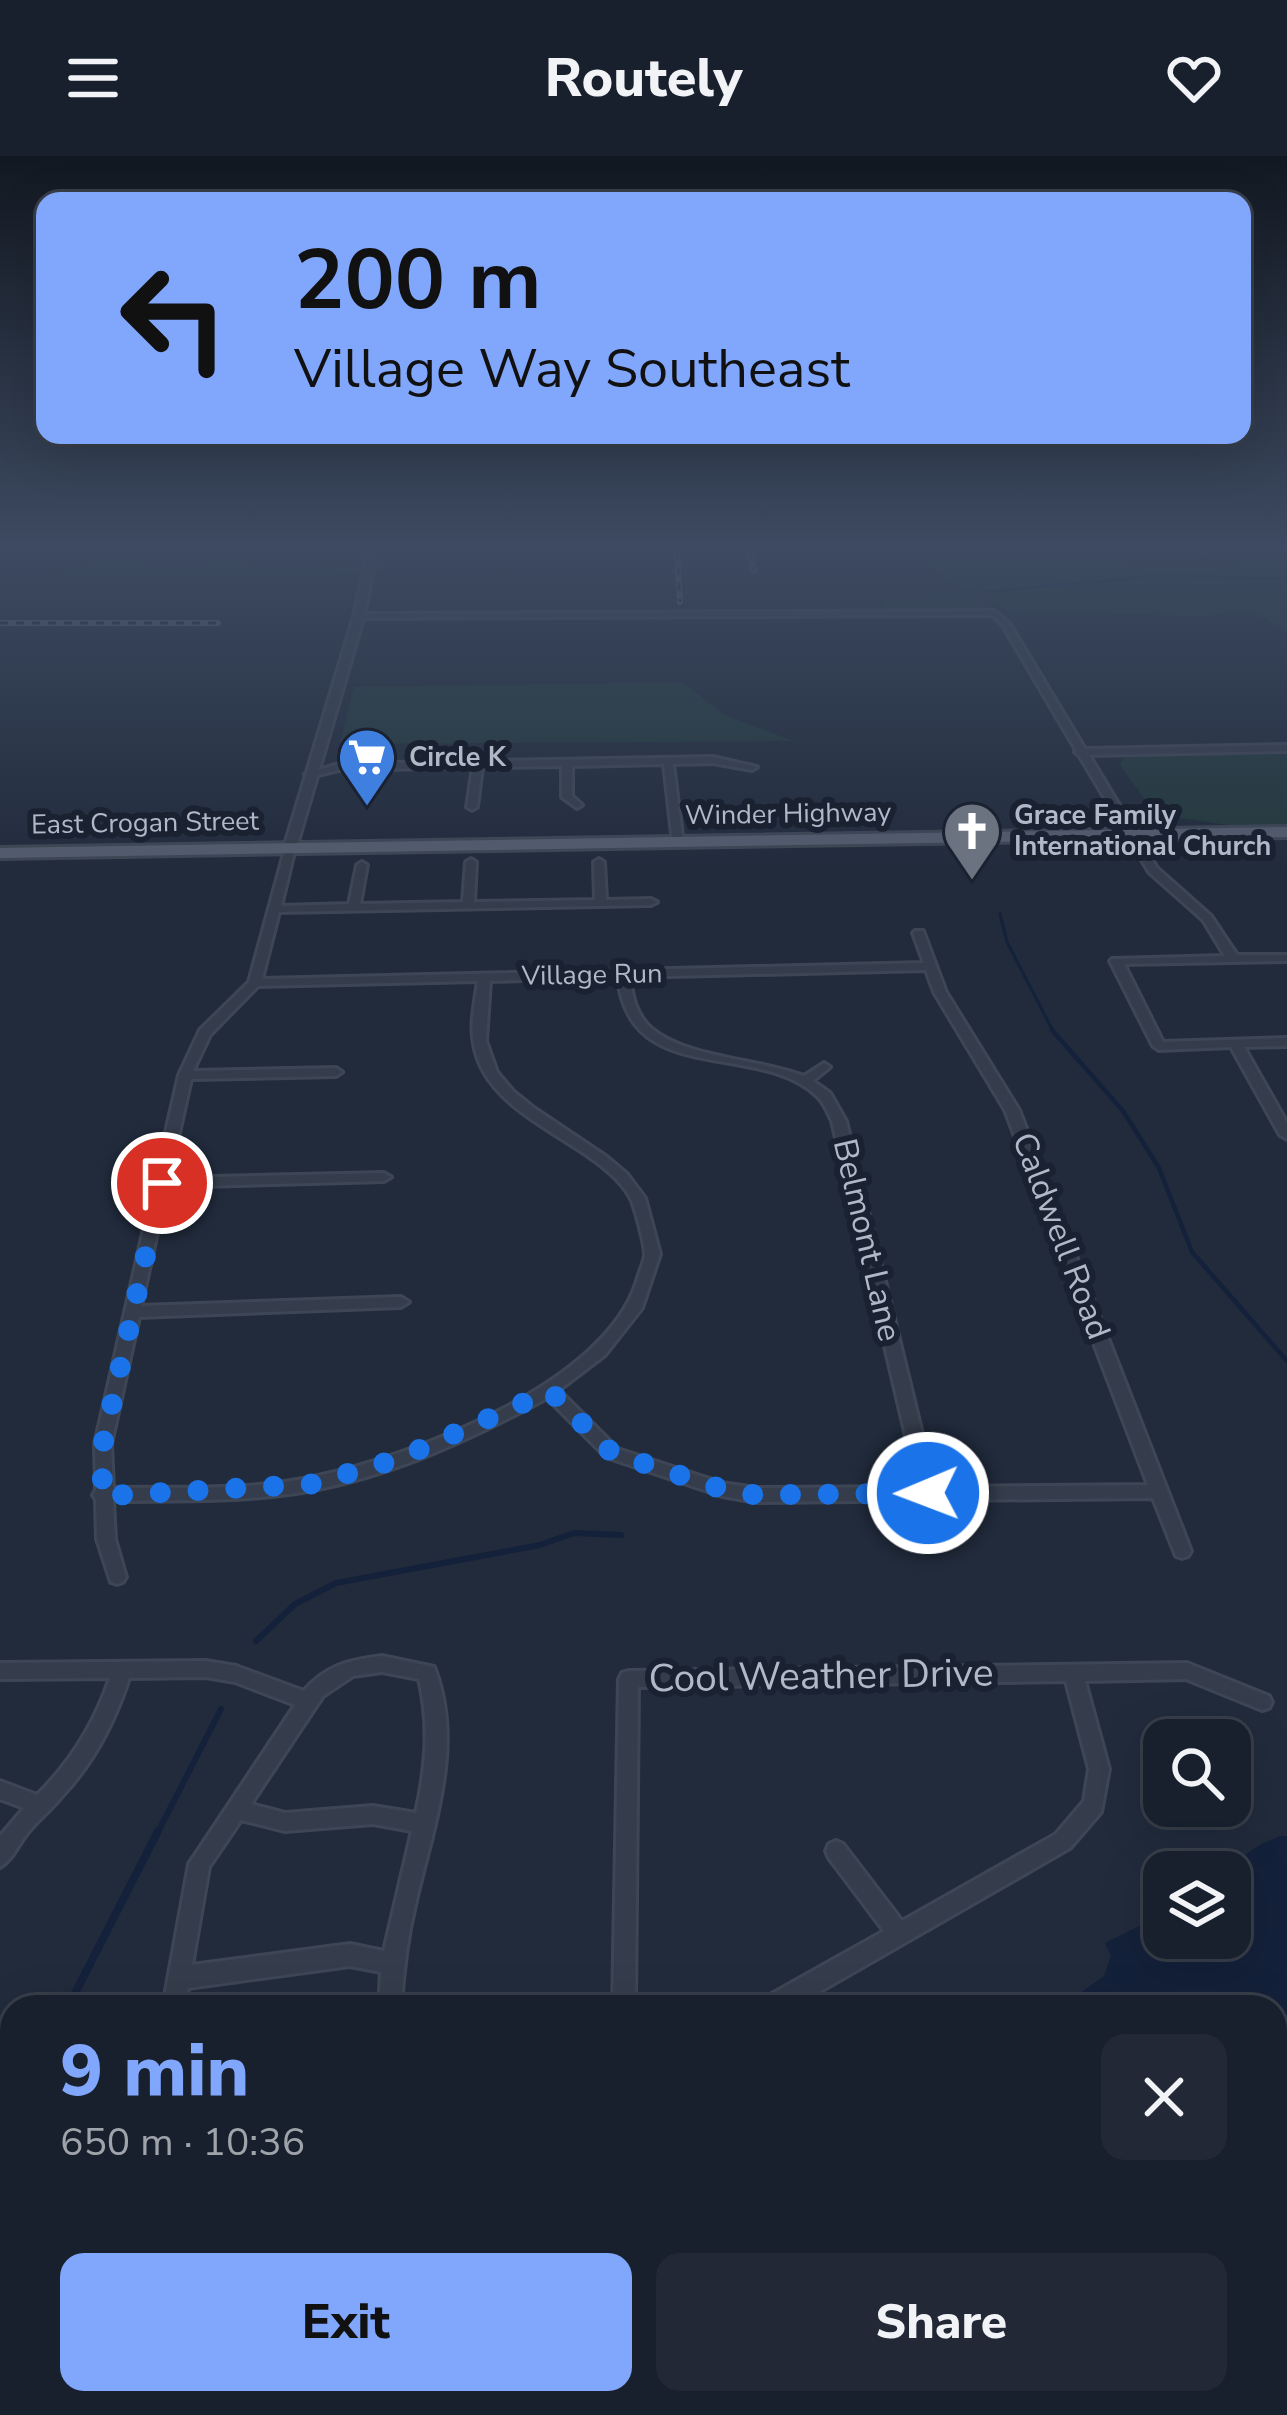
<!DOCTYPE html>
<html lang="en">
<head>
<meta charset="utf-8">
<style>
  body { margin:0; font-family:"Nunito Sans",sans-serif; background:#222835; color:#f1f3f6; height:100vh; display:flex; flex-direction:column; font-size:45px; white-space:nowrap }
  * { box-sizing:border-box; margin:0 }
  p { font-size:39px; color:#9fa3aa }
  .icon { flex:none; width:66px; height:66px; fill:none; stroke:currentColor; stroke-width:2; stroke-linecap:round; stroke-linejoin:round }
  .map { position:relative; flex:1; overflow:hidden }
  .details { position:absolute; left:0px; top:1839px; width:1287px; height:420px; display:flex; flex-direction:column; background:#19202d; border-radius:36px 36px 0 0; box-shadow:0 12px 48px #0002,0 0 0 3px #373e49 }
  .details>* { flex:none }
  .hud { position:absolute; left:36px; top:36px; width:1215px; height:252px; border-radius:24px; box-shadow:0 12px 48px #0002,0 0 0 3px #373e49; background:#81a7fd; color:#111; overflow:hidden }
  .tools { position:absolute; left:1143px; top:1563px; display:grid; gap:24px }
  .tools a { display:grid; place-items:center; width:108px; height:108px; border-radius:24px; background:#19202d; box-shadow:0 12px 48px #0002,0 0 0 3px #373e49; font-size:60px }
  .pin { position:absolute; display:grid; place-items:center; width:102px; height:102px; color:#fff; margin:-51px; border:6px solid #fff; border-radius:50%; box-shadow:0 3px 12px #0007 }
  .me { position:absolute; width:132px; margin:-66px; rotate:269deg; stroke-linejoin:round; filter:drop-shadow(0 0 9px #0008) }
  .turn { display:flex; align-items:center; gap:42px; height:252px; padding:0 60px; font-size:54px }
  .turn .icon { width:156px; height:156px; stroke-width:2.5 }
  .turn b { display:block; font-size:84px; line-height:102px }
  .round { display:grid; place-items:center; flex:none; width:126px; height:126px; border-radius:24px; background:#222835 }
  .overview { display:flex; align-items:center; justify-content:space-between; height:204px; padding:0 60px }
  h1 { font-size:72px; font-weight:800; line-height:90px; color:#81a7fd }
  .primary-button { display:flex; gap:24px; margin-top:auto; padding:24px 60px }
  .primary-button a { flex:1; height:138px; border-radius:24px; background:#81a7fd; color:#111; font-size:48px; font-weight:800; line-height:138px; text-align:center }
  .primary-button a+a { background:#222835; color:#f1f3f6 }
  header { display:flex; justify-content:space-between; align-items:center; height:156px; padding:0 60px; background:#19202d; font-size:54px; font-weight:800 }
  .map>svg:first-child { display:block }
  .green { fill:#23383d }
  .water { fill:#14213a }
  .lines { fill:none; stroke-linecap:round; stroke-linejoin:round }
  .stream-far3 { stroke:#14213a; stroke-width:3 }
  .stream-far2 { stroke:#14213a; stroke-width:4.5 }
  .stream-far1 { stroke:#14213a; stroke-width:6 }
  .stream { stroke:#14213a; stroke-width:8 }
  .minor-casing { stroke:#3e4655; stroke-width:6 }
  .tertiary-casing { stroke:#3e4655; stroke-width:6 }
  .primary-casing { stroke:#3e4655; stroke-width:6 }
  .minor { fill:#353d4c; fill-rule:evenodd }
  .tertiary { fill:#353d4c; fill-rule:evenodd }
  .primary { fill:#535c6d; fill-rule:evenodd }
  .rail-casing { stroke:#576174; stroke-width:6 }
  .rail { stroke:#1a2231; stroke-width:3; stroke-dasharray:8; stroke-linecap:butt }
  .wall { fill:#3c475b }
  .route { stroke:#1a73e8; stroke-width:21; stroke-dasharray:0 37.8 }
  .labels { text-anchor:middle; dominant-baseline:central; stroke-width:12; stroke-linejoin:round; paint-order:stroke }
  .far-poi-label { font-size:27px; font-weight:bold; fill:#b1b8c8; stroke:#1a2231; text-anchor:start }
  .far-street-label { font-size:27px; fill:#b1b8c8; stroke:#1a2231 }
  .street-label { font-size:33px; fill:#b1b8c8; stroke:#1a2231 }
  .near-street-label { font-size:39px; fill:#b1b8c8; stroke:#1a2231 }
</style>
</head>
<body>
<header><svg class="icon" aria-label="menu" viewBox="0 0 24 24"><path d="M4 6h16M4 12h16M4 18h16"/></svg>Routely<svg class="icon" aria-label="heart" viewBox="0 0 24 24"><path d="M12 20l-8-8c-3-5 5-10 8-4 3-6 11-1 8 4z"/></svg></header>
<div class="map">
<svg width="1287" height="2259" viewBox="0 0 1287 2259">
  <rect width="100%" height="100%" fill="#212b3c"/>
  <!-- green -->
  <g class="green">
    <polygon points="93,395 140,395 146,403 144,414 204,414 214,405 230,403 271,413 362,410 348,419 56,421 91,409 84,403"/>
    <polygon points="940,395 1064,395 1138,410 1232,410 1263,395 1287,395 1287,475 1252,455 1205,460 1006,455 990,440 949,426 925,404"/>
    <polygon points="961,438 985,450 977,455 886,457 882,447"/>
    <polygon points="682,526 725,559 794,585 340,588 354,531"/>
    <polygon points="1287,597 1287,669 1227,669 1155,658 1120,609 1125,599"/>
  </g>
  <!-- water -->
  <path class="water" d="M1280 1680H1287V1971L1275 1976V1851H1061L1104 1820 1111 1800 1105 1787 1164 1758V1782H1230C1230 1723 1220 1704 1280 1680Z"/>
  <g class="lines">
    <!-- stream-far3 -->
    <g class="stream-far3">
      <polyline points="985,436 1155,420 1287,423"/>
      <polyline points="1000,758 1007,786 1054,877"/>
    </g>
    <!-- stream-far2 -->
    <polyline class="stream-far2" points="1052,874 1123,955 1159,1012 1192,1096 1287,1205"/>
    <!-- stream-far1 -->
    <g class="stream-far1">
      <polyline points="256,1485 295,1448 336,1427 540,1389 574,1377 621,1379"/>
      <polyline points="157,1678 221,1553"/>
    </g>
    <!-- stream -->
    <g class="stream">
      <polyline points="68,1851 158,1675"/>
      <polyline points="0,1950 12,1933"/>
      <polyline points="646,2259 654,2247"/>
    </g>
    <!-- minor casing -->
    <g class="minor-casing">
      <g id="minor">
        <polygon points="994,455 1009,467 1085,593 1287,589 1287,595 1089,599 1157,712 1211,760 1237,799 1287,799 1287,805 1124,808 1163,886 1287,882 1287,890 1244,891 1287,967 1287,983 1280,979 1231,891 1159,894 1153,890 1110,805 1112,803 1225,800 1203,764 1149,716 1079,599 1075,596 1076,594 1002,468 992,459 359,462 355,460 359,458"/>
        <polygon points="713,601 757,611 752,614 713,607 673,608 683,687 678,690 673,687 664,608 572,610 572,640 582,649 577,652 562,641 562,610 482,611 477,651 472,654 467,651 473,611 338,614 310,621 305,618 338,608"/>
        <path d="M286 690 295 692 281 750 349 748 357 709 362 706 367 709 360 748 463 746 466 706 471 703 476 706 474 746 595 744 594 706 599 703 604 706 606 744 651 743 657 746 651 749 279 756 262 823 924 807 913 777 915 775H923L946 836 1019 954 1191 1395 1188 1400 1182 1402 1176 1400 1153 1342 756 1346 722 1340 606 1301 547 1242C466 1286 381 1325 289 1338 231 1346 172 1344 113 1345L115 1383 126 1421 123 1426 117 1428 111 1426 97 1383 96 1344 93 1339 96 1334 95 1288 179 919 200 874 249 826ZM926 814 934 836 1005 954 1148 1329 935 1331 846 965 830 937 813 925 830 911 824 907 804 920C760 903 685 902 651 872 636 859 632 840 630 821ZM618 821C629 934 759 883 818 941 825 948 828 957 832 965L918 1331 756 1332 722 1327 618 1293 559 1234 605 1199 642 1152 660 1098 645 1042 627 1018 607 1001 534 952 513 935 497 916 486 885 490 825ZM478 825C475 846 470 868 474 888 483 944 547 971 588 1000 604 1011 624 1027 632 1045 636 1056 645 1088 645 1099 644 1107 639 1117 637 1125 605 1229 411 1301 313 1321 248 1335 179 1331 113 1332L111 1288 139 1161 401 1151 409 1146 401 1141 141 1150 167 1031 384 1025 391 1021 384 1017 169 1022 191 923 336 920 342 916 336 912 193 915 210 879 258 830Z"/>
        <path d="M382 1500 434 1511C465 1589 432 1673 415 1749 407 1783 403 1816 401 1851H379L381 1816 350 1810 188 1832 185 1851H163L189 1708 295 1549 235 1526 206 1521 129 1522C115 1565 94 1606 63 1639 53 1652 40 1662 30 1674 19 1686 13 1704 0 1711V1680L24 1652 0 1643V1625L37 1639C71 1606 95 1566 110 1522L0 1523V1507L206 1505 236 1510 304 1535C326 1509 350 1504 382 1500ZM382 1516 419 1523C430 1569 426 1611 416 1657L373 1650 285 1657 251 1648 323 1540 353 1520ZM241 1664 285 1675 373 1668 412 1675 384 1795 350 1788 192 1809 209 1711Z"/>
        <polygon points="1187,1507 1269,1540 1272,1546 1269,1552 1262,1554 1186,1523 1085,1525 1109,1613 1101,1656 1070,1692 793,1851 760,1851 763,1843 884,1775 829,1702 826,1695 829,1688 836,1685 843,1688 902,1765 1056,1678 1084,1645 1089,1613 1066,1525 638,1531 635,1851 613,1851 619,1523 622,1517 629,1515"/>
        <polygon points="1287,2164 1287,2191 1275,2197 1275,2170"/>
        <polygon points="12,2193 12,2247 23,2247 21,2250 12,2254 0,2253 0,2202 3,2197"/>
        <polygon points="351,2247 377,2247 376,2259 350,2259"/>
        <polygon points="765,2247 795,2247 801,2259 771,2259"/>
        <polygon points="1143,2247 1181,2247 1177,2256 1173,2259 1135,2259 1139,2250"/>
        <polygon points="1226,2247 1254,2247 1259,2259 1231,2259"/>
      </g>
    </g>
    <!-- tertiary casing -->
    <g class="tertiary-casing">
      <polygon id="tertiary" points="368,395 377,395 364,460 296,692 286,695 284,692 354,460"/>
    </g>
    <!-- primary casing -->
    <g class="primary-casing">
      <polygon id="primary" points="1287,671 1287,681 0,702 0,692"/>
    </g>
    <!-- minor -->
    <use href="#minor" class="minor"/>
    <!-- tertiary -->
    <use href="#tertiary" class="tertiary"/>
    <!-- primary -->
    <use href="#primary" class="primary"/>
    <!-- rail casing -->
    <g class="rail-casing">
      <g id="rail">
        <polyline points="677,395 680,446"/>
        <polyline points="750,395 754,415"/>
        <polyline points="0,467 218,467"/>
      </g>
    </g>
    <!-- rail -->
    <use href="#rail" class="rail"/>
  </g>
  <!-- wall -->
  <polygon class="wall" points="1175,395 1210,395 1209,399"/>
  <!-- sky -->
  <linearGradient id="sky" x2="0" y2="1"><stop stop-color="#121821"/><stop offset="0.55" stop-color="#3d4a61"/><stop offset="1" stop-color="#3d4a61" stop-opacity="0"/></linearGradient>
  <rect width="1287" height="712" fill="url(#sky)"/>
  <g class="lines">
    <!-- route -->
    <polyline class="route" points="162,1027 103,1288 102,1340 311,1328 398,1303 550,1235 612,1297 722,1333 756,1339 928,1337"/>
  </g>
  <!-- icons -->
  <defs>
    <g id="supermarket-pin" transform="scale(3)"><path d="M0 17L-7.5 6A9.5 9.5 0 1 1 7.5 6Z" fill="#3f7fe0" stroke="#1a2231"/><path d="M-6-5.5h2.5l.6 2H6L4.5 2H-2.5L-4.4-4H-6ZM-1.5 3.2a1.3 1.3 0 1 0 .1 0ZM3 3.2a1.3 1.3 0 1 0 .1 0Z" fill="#fff"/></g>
    <g id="church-pin" transform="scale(3)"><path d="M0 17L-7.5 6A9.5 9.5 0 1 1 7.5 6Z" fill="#6b7280" stroke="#1a2231"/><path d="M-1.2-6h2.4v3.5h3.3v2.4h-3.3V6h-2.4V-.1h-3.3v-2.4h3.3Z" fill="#fff"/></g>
  </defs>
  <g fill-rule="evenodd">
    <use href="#supermarket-pin" x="367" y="601"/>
    <use href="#church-pin" x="972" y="675"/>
  </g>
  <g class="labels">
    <!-- far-poi labels -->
    <g class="far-poi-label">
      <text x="409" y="601">Circle K</text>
      <text x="1014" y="659">Grace Family<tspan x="1014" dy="31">International Church</tspan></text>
    </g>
    <!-- far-street labels -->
    <g class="far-street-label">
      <text transform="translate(788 658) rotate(-1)">Winder Highway</text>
      <text transform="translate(145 667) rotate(-1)">East Crogan Street</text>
      <text transform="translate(592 819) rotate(-1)">Village Run</text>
    </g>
    <!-- street labels -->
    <g class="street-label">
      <text transform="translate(1061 1080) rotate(69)">Caldwell Road</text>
      <text transform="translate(867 1084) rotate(77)">Belmont Lane</text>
    </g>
    <!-- near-street labels -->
    <g class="near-street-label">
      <text transform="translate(821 1520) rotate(-1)">Cool Weather Drive</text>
    </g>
  </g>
</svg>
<div class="tools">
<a><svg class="icon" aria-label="search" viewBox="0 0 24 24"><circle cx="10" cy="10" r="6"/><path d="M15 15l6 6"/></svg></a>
<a><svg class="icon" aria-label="layers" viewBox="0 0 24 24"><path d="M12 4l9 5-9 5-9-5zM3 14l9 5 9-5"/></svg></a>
</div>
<div class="pin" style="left:162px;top:1027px;background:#d93025"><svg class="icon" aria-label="arrive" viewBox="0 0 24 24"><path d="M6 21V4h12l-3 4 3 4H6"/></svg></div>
<svg class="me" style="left:928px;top:1337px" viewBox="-20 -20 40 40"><circle r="17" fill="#1a73e8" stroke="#fff" stroke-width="3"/><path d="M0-11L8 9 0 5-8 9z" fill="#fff"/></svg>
<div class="hud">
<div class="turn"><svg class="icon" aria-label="left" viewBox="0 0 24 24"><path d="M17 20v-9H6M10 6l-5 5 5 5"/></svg><div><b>200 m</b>Village Way Southeast</div></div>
</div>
<section class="details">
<div class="overview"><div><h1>9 min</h1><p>650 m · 10:36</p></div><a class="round"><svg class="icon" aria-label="close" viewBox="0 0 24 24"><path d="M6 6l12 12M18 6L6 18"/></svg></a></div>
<div class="primary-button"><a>Exit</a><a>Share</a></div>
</section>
</div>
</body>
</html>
